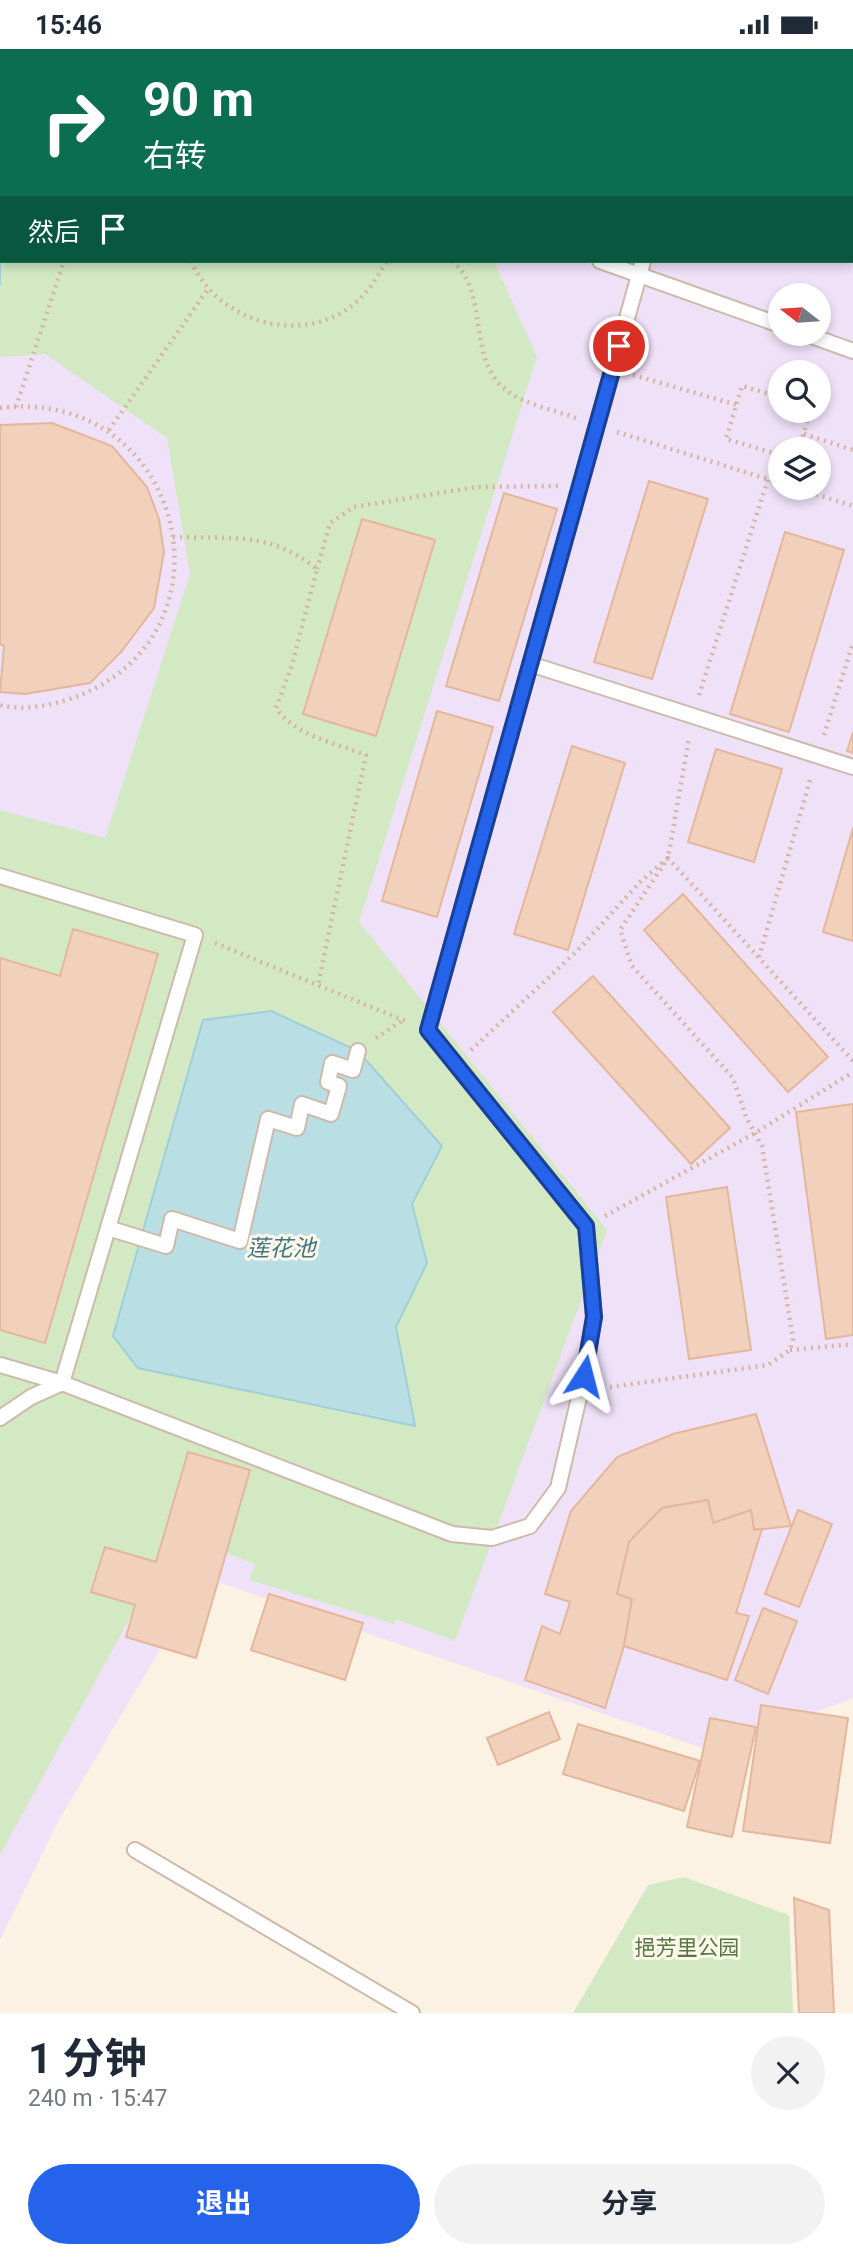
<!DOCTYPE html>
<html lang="zh">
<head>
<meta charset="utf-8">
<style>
  body { margin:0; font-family:Roboto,"Noto Sans SC",sans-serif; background:#f2f2f3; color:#1f2937; height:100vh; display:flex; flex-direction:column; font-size:26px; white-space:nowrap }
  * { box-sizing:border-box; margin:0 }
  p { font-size:23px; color:#747a83 }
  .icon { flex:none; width:38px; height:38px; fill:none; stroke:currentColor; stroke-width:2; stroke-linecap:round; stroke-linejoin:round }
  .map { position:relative; height:1964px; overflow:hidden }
  .panel { display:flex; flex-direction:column; background:#fff; flex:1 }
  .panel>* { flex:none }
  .top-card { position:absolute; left:0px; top:0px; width:854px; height:214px; box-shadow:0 4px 10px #0003; background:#0b6e4f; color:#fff; overflow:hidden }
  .needle { width:46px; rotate:287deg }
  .fabs { position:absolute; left:768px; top:234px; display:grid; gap:14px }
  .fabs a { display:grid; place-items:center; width:63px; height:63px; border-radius:50%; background:#fff; box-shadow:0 4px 10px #0003; font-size:35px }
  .pin { position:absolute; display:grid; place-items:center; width:60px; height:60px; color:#fff; margin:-30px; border:4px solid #fff; border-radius:50%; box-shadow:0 2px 7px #0007 }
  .me { position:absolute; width:77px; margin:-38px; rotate:9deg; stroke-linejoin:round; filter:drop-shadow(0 0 5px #0008) }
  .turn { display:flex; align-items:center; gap:24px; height:147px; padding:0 28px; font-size:32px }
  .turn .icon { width:91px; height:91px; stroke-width:2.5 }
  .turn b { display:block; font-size:49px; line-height:60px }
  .then { display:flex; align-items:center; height:66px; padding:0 28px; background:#0003; gap:14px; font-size:26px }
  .round { display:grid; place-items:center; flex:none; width:74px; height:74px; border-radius:37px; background:#f2f2f3 }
  .overview { display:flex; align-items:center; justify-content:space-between; height:119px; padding:0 28px }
  h1 { font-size:42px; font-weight:700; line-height:52px }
  .button { display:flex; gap:14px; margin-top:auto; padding:14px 28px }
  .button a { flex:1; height:80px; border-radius:42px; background:#2563eb; color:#fff; font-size:28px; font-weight:700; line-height:80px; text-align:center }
  .button a+a { background:#f2f2f3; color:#1f2937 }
  .status { display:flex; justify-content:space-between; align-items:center; height:49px; padding:0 35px; background:#fff; direction:ltr }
  .status svg { height:19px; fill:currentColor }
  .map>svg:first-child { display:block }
  .education { fill:#efe1f8; fill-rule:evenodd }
  .green { fill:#d3e9c3 }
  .water { fill:#b9dfe5; stroke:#9fcfd7; stroke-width:2 }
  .building { fill:#f1d1bc; stroke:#e4b79c; stroke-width:2 }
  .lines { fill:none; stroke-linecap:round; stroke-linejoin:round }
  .service-casing { stroke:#cdbaab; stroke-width:18 }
  .path { stroke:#d6b49f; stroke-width:4.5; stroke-dasharray:2 5; stroke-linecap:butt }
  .service { stroke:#fff; stroke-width:14 }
  .route-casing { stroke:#184099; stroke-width:18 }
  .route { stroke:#2563eb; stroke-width:12 }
  .labels { text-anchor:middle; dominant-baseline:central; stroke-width:6; stroke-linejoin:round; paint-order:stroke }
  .park-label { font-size:21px; fill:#537a42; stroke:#fff7ea }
  .water-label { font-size:23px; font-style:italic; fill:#407780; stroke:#fff7ea }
</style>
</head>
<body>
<div class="status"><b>15:46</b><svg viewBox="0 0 49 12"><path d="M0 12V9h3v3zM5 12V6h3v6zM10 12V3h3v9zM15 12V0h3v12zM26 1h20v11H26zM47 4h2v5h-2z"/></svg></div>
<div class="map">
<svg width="853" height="1964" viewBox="0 0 853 1964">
  <rect width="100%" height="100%" fill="#fcf2e4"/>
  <!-- education -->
  <path class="education" d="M0 0H853V1649L712 1702 203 1528 59 1771 0 1891ZM2 2H852V212H2ZM780 247H819V285H780ZM780 324H819V362H780ZM780 401H819V439H780Z"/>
  <!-- green -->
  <g class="green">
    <polygon points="0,0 212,2 2,2 2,212 494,212 537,308 359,873 607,1181 455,1592 396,1570 394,1575 250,1531 255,1515 176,1485 0,1806 0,761 105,789 190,525 167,389 45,305 0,308"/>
    <polygon points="684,1828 789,1866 793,1964 573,1964 648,1836"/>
  </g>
  <!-- water -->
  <g class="water">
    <polygon points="0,0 25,0 2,2 0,236"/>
    <polygon points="271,962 358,1002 442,1097 412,1155 427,1214 396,1278 415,1377 138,1319 113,1287 203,971"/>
  </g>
  <!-- building -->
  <g class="building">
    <polygon points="532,0 599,0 532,2"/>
    <polygon points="851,0 853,0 853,108 852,2"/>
    <polygon points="52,374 112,397 147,438 159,470 164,503 154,559 121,603 90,634 25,645 0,643 4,597 0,595 0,376"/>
    <polygon points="649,432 708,450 652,630 594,613"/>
    <polygon points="504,444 557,460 499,652 446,637"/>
    <polygon points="362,470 435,491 376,687 303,665"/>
    <polygon points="785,483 844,501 789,683 730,665"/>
    <polygon points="437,662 493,678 437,868 382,852"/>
    <polygon points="853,683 853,704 847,702"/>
    <polygon points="572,697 625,714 568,901 514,885"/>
    <polygon points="716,700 782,720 754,813 688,793"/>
    <polygon points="853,779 853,892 823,883"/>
    <polygon points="683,845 828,1008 788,1043 644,881"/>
    <polygon points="73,880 158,905 45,1294 0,1281 0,909 60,927"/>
    <polygon points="593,927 730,1079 691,1115 553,963"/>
    <polygon points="853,1055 853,1286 826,1290 796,1063"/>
    <polygon points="727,1138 751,1301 689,1310 666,1148"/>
    <polygon points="756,1365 791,1477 754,1481 751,1461 713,1474 708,1451 662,1459 629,1493 617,1545 632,1550 624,1597 605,1659 525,1631 542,1577 560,1585 570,1553 545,1545 571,1462 617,1408 673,1385"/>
    <polygon points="188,1403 250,1421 196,1609 126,1588 135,1556 91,1543 105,1498 156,1513"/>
    <polygon points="708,1451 713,1474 751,1461 754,1481 762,1480 736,1564 749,1567 727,1631 624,1597 632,1550 617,1545 629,1493 662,1459"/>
    <polygon points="798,1461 832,1475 799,1558 765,1545"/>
    <polygon points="269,1545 363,1574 345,1631 251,1601"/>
    <polygon points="763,1559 797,1572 768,1645 735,1631"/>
    <polygon points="761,1656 848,1669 830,1794 743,1782"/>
    <polygon points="549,1663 560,1690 498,1716 487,1689"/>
    <polygon points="710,1669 756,1678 732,1788 687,1778"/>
    <polygon points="578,1675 700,1712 684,1762 563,1725"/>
    <polygon points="794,1849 829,1861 834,1964 799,1964"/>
  </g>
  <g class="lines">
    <!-- service casing -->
    <g class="service-casing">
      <g id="service">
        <polyline points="282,0 287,2"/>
        <polyline points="717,2 717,0"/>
        <polyline points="852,133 853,133"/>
        <polyline points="600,212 780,276"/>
        <polyline points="806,285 853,302"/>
        <polyline points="530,615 853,718"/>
        <polyline points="0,827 195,886 62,1334 31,1348 0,1369"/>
        <polyline points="108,1179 166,1197 172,1170 240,1192 268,1070 297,1079 302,1055 331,1065 339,1037 328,1033 332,1014 353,1021 358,1002"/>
        <polyline points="0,1316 62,1334 452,1485 492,1489 530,1477 558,1439 584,1327 594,1268 586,1177 428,981 643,212"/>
        <polyline points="135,1801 412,1964"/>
      </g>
    </g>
    <!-- path -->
    <g class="path">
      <polyline points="132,2 133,0"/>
      <polyline points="499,2 499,0"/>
      <polyline points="617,2 617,0"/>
      <path d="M191 212C215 268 288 294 341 264 363 252 375 232 387 212"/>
      <path d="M452 212C490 243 466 308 505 340 522 355 555 361 576 369"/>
      <polyline points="633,326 737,356"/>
      <polyline points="780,348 742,337 726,390 780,406"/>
      <polyline points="16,358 64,212"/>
      <path d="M0 359C179 337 243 576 83 645 59 655 26 663 0 656"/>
      <polyline points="109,381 208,240"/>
      <polyline points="617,383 780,434"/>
      <polyline points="804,385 853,401"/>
      <polyline points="799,401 810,362"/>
      <polyline points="796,439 853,457"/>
      <path d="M173 488C230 490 270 482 317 520L292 616 276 659C295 687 336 694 366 706L318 936"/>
      <polyline points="317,520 330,474 354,458 476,438 559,437"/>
      <polyline points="699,646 768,430"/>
      <polyline points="824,686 853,594"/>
      <polyline points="215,894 408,973"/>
      <polyline points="759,908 811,728"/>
      <polyline points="376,989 403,971"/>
      <polyline points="471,1001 578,901 641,832 668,809 689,689"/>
      <polyline points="605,1167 755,1084 853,1023"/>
      <polyline points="790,1301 853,1295"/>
      <polyline points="603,1339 768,1316 790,1301 793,1290 762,1097 746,1068 733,1029 632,917 620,881 668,809 853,1012"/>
    </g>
    <!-- service -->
    <use href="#service" class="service"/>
  </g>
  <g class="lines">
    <!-- route casing -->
    <g class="route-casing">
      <polyline id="route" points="584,1327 594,1268 586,1177 428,981 619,297"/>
    </g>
    <!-- route -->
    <use href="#route" class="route"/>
  </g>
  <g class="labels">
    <!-- park labels -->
    <g class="park-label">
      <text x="687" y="1899">挹芳里公园</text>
    </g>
    <!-- water labels -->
    <g class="water-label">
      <text x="281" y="1199">莲花池</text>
    </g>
  </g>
</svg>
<div class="fabs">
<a><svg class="needle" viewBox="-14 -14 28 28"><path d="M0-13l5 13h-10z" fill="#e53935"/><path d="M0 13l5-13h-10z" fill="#747a83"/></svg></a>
<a><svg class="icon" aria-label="search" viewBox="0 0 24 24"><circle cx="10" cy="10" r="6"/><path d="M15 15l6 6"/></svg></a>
<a><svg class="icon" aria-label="layers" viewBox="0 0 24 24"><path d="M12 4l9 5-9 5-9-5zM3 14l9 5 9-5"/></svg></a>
</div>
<div class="pin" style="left:619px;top:297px;background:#d93025"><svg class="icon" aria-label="arrive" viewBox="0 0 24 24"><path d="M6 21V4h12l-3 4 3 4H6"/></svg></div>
<svg class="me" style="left:584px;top:1327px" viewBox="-20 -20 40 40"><path d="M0-17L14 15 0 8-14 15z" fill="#2563eb" stroke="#fff" stroke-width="4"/></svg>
<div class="top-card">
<div class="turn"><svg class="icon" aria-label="right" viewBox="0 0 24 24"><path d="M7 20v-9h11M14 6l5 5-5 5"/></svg><div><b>90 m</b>右转</div></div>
<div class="then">然后<svg class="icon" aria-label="arrive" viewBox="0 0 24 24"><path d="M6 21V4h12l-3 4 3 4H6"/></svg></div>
</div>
</div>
<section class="panel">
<div class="overview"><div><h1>1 分钟</h1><p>240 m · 15:47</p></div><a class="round"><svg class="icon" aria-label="close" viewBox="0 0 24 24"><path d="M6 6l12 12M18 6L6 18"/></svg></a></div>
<div class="button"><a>退出</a><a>分享</a></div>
</section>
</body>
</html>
